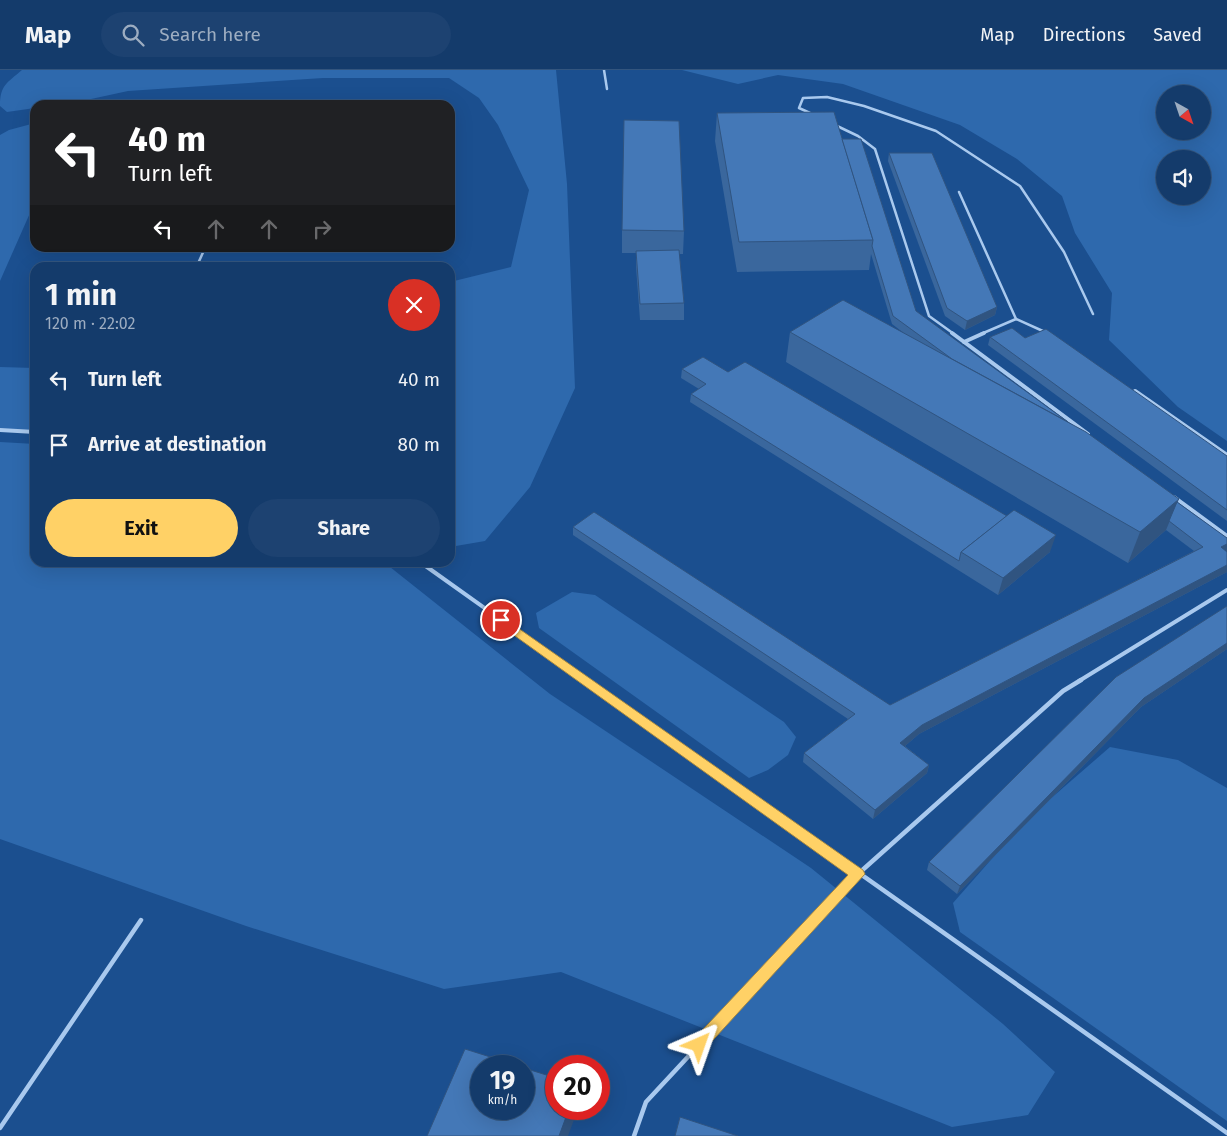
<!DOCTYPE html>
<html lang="en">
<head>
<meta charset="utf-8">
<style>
  body { margin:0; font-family:"Fira Sans",sans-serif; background:#1d4271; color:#f1f3f6; height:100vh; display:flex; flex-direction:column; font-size:19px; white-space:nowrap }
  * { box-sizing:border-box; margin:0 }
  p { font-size:16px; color:#9dadc1 }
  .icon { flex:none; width:28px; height:28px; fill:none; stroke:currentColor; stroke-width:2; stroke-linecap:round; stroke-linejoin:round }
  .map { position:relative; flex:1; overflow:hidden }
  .side { position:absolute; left:30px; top:192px; width:425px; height:305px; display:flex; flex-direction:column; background:#143b6b; border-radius:15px; box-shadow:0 5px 20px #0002,0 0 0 1px #33557e }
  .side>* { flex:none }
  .hud { position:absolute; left:30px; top:30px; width:425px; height:152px; border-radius:15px; box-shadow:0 5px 20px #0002,0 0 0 1px #33557e; background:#202124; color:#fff; overflow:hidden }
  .needle { width:32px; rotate:140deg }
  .controls { position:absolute; left:1156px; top:15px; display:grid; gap:10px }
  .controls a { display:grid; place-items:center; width:55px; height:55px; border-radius:50%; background:#143b6b; box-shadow:0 5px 20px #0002,0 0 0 1px #33557e; font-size:25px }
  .speed { position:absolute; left:470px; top:985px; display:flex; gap:10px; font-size:25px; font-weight:700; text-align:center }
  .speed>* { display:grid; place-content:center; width:65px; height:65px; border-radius:50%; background:#143b6b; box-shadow:0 5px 20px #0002,0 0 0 1px #33557e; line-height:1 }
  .speed small { font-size:12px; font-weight:400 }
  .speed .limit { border:8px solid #d22; background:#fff; color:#111 }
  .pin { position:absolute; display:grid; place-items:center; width:42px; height:42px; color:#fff; margin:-21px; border:2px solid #fff; border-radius:50%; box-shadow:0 1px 5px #0007 }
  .me { position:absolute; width:55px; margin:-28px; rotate:43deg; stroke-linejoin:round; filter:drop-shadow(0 0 4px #0008) }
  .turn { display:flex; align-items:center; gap:18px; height:105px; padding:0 15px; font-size:22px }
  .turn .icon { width:65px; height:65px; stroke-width:2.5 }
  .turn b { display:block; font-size:35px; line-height:42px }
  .lanes { display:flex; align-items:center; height:48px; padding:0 15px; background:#0003; justify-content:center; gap:25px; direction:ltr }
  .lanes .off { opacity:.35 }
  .round { display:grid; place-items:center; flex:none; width:52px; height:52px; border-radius:26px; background:#1d4271 }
  .head { display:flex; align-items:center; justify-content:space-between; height:85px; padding:0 15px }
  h1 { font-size:30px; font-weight:700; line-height:38px }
  .cta { display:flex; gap:10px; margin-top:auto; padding:10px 15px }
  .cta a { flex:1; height:58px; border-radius:30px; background:#ffd166; color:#111; font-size:20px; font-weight:700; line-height:58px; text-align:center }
  .cta a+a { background:#1d4271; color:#f1f3f6 }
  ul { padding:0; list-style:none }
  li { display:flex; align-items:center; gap:15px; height:65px; padding:0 15px }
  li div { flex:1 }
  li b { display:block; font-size:19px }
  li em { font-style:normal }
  header { display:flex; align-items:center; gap:30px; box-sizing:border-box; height:70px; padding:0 25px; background:#143b6b; border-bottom:1px solid #33557e }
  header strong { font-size:24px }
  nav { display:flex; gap:28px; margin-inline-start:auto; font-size:18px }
  .search { width:350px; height:45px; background:#1d4271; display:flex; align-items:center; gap:12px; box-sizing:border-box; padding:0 18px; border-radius:28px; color:#9dadc1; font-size:19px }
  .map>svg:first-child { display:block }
  .green { fill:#2e69ad; fill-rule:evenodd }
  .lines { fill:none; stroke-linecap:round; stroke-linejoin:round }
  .lane-far2 { stroke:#a9c9ee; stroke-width:2.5 }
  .lane-far1 { stroke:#a9c9ee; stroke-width:4 }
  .lane { stroke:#a9c9ee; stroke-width:4.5 }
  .wall { fill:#3a679d }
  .shaded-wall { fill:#305480 }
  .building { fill:#4478b7; stroke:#305480 }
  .route { fill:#ffd166; stroke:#a68842 }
</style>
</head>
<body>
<header>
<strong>Map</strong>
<div class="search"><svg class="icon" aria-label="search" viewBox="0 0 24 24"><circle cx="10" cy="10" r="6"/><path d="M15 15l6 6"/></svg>Search here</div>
<nav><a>Map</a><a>Directions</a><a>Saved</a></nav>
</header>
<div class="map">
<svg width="1227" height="1066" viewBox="0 0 1227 1066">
  <rect width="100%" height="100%" fill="#1b4f8f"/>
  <!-- green -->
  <g class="green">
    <path d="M22 0H556L567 114 575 318 530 417 485 471 450 477V212L511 197 529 120 498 55 479 28 449 8H323L128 21 68 34 35 35V38L7 42 0 36C0 15 7 13 22 0Z"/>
    <path d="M682 0H1227V371L1178 337 1109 270 1112 223 1075 163 1062 126 1017 89 960 55 843 14 778 5 738 14ZM1165 24H1202V61H1165ZM1165 89H1202V126H1165Z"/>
    <polygon points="35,53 35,138 30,143 0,211 0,65 9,60"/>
    <polygon points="0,297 35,298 35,360 0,361"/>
    <polygon points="0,372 35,374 35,492 385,493 550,624 811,798 1003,954 1055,1002 1028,1045 952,1057 561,902 444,919 246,856 0,769"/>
    <polygon points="572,522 595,525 784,652 796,667 788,685 768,700 749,708 539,558 536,543"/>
    <polygon points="1110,677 1178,690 1227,718 1227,1051 960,862 953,833 1026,750"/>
  </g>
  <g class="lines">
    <!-- lane-far2 -->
    <g class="lane-far2">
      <polyline points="604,0 607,19"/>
      <polyline points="810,43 799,38 803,28 827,27 864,36 936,61 1020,116 1064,182 1093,244"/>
      <polyline points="835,55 858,66 875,79 929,246 954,264"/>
      <polyline points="959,122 1016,249 981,264"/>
      <polyline points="196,198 205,178"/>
      <polyline points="1016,249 1045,262"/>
    </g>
    <!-- lane-far1 -->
    <g class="lane-far1">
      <polyline points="952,263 1088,364"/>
      <polyline points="964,272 984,263"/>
      <polyline points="1135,321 1227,385"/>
      <polyline points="0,360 35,362"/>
      <polyline points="1174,427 1227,466"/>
      <polyline points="420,492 587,611"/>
      <polyline points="1079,611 1227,520"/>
    </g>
    <!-- lane -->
    <g class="lane">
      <polyline points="586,610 1227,1063"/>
      <polyline points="0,1058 141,850"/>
      <polyline points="634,1066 646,1032 858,804 1063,621 1081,610"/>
    </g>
  </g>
  <!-- wall -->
  <g class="wall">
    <polygon points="717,43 842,69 916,241 1177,432 1227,481 1226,481 1227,482 1227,502 919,664 905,676 929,695 927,703 873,749 803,692 804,683 848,649 573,465 573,457 890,635 1194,481 1166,460 1128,493 786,292 790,262 905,264 892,254 871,184 869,200 737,202 715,71"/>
    <polygon points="889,83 997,237 995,245 965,260 945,246 888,91"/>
    <polygon points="622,160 684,161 683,184 679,184 684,233 684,250 640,250 636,197 636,183 622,183"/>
    <polygon points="990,267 1025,268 1227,386 1227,451 988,275"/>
    <polygon points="682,299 728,302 1050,482 998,525 690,332 691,324 699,319 681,308"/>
    <polygon points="1227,536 1227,579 1141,637 957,824 927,800 929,792"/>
  </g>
  <!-- shaded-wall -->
  <g class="shaded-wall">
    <polygon points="997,237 995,245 965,260 967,251"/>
    <polygon points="1179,429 1166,460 1128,493 1140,462"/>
    <polygon points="1056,465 1050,482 998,525 1003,508"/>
    <polygon points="1227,474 1227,481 1217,486 1221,477"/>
    <polygon points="1227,495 1227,502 919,664 898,682 900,673 922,655"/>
    <polygon points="1227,573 1227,579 1141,637 957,824 960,816 1144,628"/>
    <polygon points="929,695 927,703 873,749 875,740"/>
    <polygon points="569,1039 578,1039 568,1066 559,1066"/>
  </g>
  <!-- building -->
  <g class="building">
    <polygon points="834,42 873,170 739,172 717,43"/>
    <polygon points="624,50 679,51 684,161 622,160"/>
    <polygon points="842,69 861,69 916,241 1068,352 952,289 893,246 872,176 873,170"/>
    <polygon points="889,83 932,83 997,237 967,251 947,238"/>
    <polygon points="679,180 684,233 640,234 636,181"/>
    <polygon points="843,230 1086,362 1179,429 1140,462 790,262"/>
    <polygon points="1012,258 1025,268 1046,259 1227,386 1227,440 990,267"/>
    <polygon points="703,287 728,302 745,292 1007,446 961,482 959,491 691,324 706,314 682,299"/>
    <polygon points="1177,432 1227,468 1227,474 1221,477 1227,482 1227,495 922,655 900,673 929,695 875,740 804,683 855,644 573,457 594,442 890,635 1203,477 1169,451"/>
    <polygon points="1014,440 1056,465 1003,508 961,482"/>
    <polygon points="1227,536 1227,573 1144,628 960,816 929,792 1116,607"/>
    <polygon points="465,979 519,996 481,996 481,1039 524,1039 524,998 556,1008 556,1039 569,1039 559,1066 427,1066"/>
    <polygon points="680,1047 738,1066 675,1066"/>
  </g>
  <!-- route -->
  <polygon class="route" points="501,546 863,800 865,804 704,980 699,982 693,980 691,975 693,970 848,805 497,553 495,550"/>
</svg>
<div class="controls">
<a><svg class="needle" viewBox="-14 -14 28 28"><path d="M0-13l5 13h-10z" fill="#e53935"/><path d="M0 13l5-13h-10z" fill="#9dadc1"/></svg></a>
<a><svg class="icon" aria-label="sound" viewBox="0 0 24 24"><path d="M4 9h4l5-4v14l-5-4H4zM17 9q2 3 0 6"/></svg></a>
</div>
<div class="speed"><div>19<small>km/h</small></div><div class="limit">20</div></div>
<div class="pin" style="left:501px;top:550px;background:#d93025"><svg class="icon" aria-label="arrive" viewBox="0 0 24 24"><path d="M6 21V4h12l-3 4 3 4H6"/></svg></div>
<svg class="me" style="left:699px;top:975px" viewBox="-20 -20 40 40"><path d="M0-17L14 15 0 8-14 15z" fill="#ffd166" stroke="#fff" stroke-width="4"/></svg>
<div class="hud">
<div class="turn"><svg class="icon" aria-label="left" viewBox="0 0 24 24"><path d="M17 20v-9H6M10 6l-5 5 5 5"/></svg><div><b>40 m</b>Turn left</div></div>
<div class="lanes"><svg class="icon" aria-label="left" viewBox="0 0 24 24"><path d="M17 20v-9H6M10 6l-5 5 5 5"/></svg><svg class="icon off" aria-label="ahead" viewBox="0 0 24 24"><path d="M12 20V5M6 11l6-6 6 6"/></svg><svg class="icon off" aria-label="ahead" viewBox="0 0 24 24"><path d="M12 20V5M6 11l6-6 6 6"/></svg><svg class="icon off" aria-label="right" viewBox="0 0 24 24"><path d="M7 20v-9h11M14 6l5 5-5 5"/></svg></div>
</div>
<section class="side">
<div class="head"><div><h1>1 min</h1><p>120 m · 22:02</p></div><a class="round" style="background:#d93025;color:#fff"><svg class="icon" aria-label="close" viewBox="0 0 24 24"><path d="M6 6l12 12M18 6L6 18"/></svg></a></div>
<ul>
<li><svg class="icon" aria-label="left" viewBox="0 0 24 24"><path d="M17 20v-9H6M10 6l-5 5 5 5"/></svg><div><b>Turn left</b></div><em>40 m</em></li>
<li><svg class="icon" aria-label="arrive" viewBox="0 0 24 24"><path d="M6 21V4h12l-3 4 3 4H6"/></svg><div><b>Arrive at destination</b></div><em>80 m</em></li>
</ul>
<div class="cta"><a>Exit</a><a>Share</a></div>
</section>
</div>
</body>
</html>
